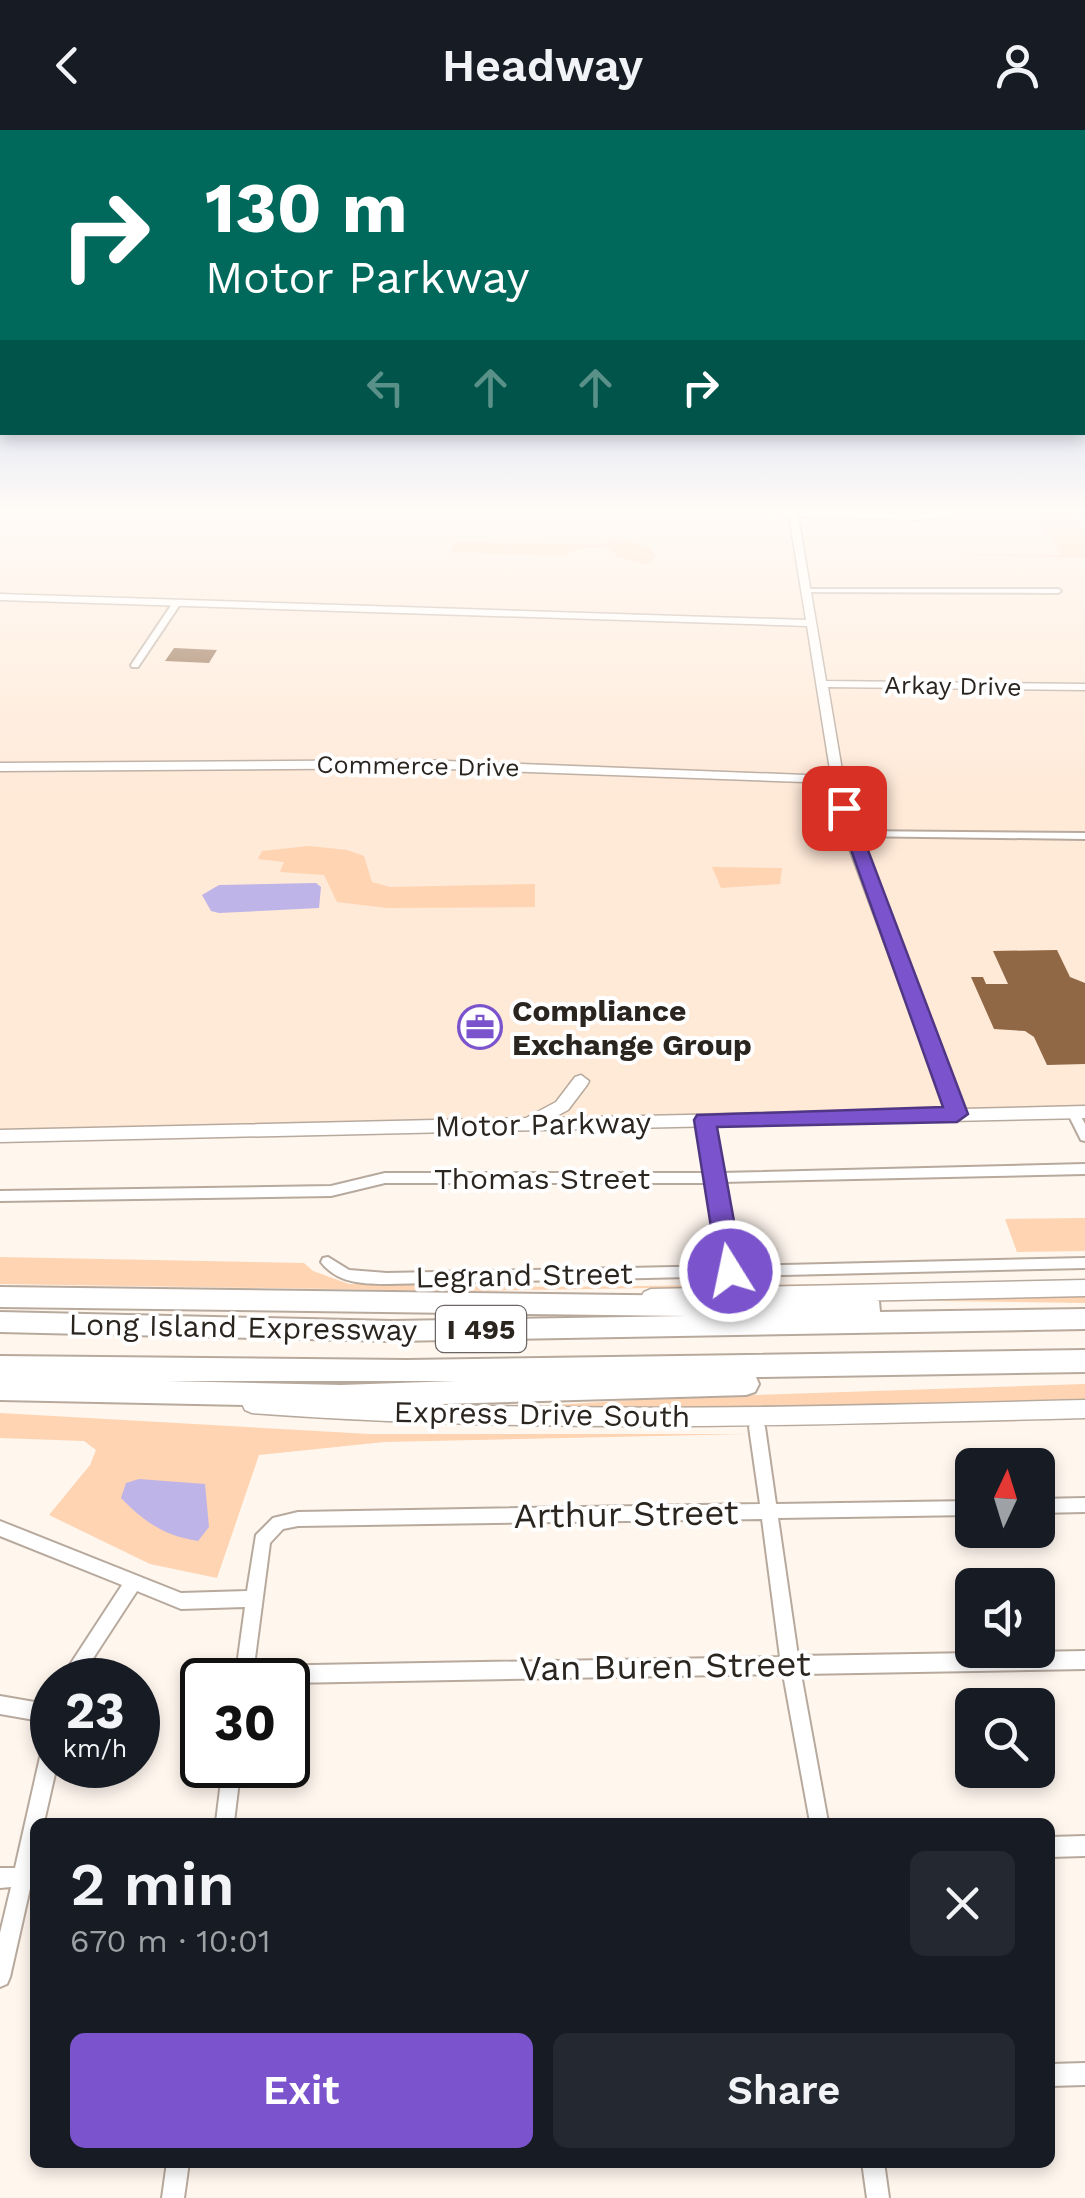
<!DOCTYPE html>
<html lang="en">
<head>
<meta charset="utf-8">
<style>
  body { margin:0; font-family:"Work Sans",sans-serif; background:#242831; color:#f1f3f6; height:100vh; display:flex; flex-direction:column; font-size:38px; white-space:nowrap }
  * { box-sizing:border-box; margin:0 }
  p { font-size:32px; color:#9ea1a6 }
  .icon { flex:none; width:55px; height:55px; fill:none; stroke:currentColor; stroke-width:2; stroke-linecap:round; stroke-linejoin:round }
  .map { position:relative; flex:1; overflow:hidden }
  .details { position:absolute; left:30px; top:1688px; width:1025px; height:350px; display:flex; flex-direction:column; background:#171b24; border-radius:15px; box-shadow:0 5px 15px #0003 }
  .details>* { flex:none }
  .hud { position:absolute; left:0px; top:0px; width:1085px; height:305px; box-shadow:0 5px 15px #0003; background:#00695c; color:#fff; overflow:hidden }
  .needle { width:65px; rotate:4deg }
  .controls { position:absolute; left:955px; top:1318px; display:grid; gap:20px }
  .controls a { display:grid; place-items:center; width:100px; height:100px; border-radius:15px; background:#171b24; box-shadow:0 5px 15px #0003; font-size:50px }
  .speed { position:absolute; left:30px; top:1528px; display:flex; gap:20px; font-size:50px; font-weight:700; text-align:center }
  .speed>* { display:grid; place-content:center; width:130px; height:130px; border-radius:50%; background:#171b24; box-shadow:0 5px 15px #0003; line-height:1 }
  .speed small { font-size:25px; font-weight:400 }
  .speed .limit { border:5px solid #111; border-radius:15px; background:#fff; color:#111 }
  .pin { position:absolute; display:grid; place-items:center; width:85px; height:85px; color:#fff; margin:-42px; border-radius:20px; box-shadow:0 5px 15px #0006 }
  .me { position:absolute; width:110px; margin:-55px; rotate:350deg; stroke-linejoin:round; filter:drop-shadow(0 0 8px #0008) }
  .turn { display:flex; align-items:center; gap:35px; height:210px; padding:0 40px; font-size:45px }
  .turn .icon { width:130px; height:130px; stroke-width:2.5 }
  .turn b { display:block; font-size:70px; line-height:85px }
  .lanes { display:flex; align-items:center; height:95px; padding:0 40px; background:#0003; justify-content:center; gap:50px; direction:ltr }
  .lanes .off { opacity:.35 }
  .round { display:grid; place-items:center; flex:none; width:105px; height:105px; border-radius:15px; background:#242831 }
  .headline { display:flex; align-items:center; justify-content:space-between; height:170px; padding:0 40px }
  h1 { font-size:60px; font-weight:600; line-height:75px }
  .button { display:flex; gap:20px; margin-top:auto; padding:20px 40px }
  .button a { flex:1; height:115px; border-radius:15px; background:#7b54cd; color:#fff; font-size:40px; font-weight:600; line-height:115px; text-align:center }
  .button a+a { background:#242831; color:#f1f3f6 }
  header { display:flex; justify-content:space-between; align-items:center; height:130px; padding:0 40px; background:#171b24; font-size:45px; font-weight:600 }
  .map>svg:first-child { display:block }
  .built { fill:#ffe9d7 }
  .green { fill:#fed4b2 }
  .water { fill:#bfb4e7 }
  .building { fill:#916845 }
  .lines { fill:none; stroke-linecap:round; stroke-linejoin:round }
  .street-casing { stroke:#b8a99d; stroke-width:4 }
  .secondary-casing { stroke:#b8a99d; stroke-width:3 }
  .highway-casing { stroke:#b8a99d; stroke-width:4 }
  .street { fill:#fff; fill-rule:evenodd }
  .secondary { fill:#fff; fill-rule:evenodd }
  .highway { fill:#fff; fill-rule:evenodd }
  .route { fill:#7b54cd; stroke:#503785; stroke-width:2.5 }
  .labels { text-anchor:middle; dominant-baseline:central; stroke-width:8; stroke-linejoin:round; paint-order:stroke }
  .far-street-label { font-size:25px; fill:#2b2520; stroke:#fff }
  .shield { fill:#fff; stroke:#6b6663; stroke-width:2.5 }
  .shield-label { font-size:28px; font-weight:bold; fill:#2b2520 }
  .poi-label { font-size:30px; font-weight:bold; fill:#2b2520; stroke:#fff; text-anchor:start }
  .street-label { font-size:30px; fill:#2b2520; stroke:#fff }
  .near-street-label { font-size:35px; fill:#2b2520; stroke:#fff }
</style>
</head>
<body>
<header><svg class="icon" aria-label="back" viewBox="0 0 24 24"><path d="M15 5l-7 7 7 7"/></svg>Headway<svg class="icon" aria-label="person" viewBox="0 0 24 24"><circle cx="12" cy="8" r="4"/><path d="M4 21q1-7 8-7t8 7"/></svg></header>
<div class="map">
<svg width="1085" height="2068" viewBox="0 0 1085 2068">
  <rect width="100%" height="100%" fill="#fff6ee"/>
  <!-- built -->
  <polygon class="built" points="0,378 1085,378 1085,984 0,1008"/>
  <!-- green -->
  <g class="green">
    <polygon points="1040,378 1070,378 1085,401 1085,428 910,423 1061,425 1035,383"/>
    <polygon points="611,406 649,417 656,426 648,435 618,427 607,417 578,419 563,425 451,423 455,412 604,415"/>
    <polygon points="309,716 347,720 364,726 372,752 390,757 535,754 535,777 387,778 337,772 324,745 280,742 284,732 258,729 262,721"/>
    <polygon points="712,737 782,738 780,754 721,758"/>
    <polygon points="1085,1088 1085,1121 1017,1122 1005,1089"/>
    <polygon points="0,1127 304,1133 313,1141 349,1154 553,1157 1085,1151 459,1161 0,1154"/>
    <polygon points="1085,1166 1085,1173 861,1170"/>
    <polygon points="1085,1254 1085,1274 670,1281 536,1276 667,1268"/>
    <polygon points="0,1283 370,1304 747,1304 384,1312 259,1325 217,1448 150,1434 49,1385 90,1335 96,1320 84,1311 0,1308"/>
  </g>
  <!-- water -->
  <g class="water">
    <polygon points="316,753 321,757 319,778 219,783 211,781 202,765 219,755"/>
    <path d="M139 1349 205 1354 209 1397 198 1411C165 1406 144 1392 121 1368L126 1353Z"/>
  </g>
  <!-- building -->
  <g class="building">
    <polygon points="174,518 217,520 209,533 165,531"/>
    <polygon points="1057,820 1070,847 1085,853 1085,934 1047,935 1034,907 1025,901 994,899 971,847 983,847 986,854 1008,854 993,821"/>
  </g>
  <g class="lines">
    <!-- street casing -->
    <g class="street-casing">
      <g id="street">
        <polygon points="804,459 1058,459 1061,461 1058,463 802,462 802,460"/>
        <polygon points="174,471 181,473 138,537 132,537 131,535"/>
        <polygon points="852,701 1085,703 1085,709 849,706 849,702"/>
        <polygon points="1073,978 1077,979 1085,994 1085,1011 1081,1010 1067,982"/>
        <path d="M705 986 711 990 720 1043 1085 1034V1044L722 1052 736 1136 1085 1128V1138L387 1154C362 1154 337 1153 321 1132L323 1128 328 1127 349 1140 387 1143 722 1136 709 1053H385L331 1066 0 1071V1061L331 1056 385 1043H708L699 990Z"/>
        <path d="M757 1290 762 1292 765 1297 776 1374 972 1371V1385L778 1388 798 1526 1085 1521V1539L801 1544 828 1692H810L783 1544 288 1553V1550H235L245 1477 181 1479 137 1461 79 1550H60L122 1455 0 1406V1391L181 1463 247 1461 256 1405 273 1388 298 1382 760 1374 749 1297 752 1292ZM762 1389 780 1527 254 1536 270 1413 283 1399 298 1396Z"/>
        <polygon points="1085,1368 1085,1382 1038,1383 1038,1369"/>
        <polygon points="0,1566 52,1575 52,1593 0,1584"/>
        <polygon points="52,1605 52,1635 57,1635 44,1692 35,1692 35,1736 10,1847 7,1854 0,1857 0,1803 11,1757 0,1758 0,1738 15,1738 43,1614 46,1608"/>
        <polygon points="223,1635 241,1635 234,1692 216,1692"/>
        <polygon points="1085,1706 1085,1726 1050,1727 1050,1707"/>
        <polygon points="1085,1933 1085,1955 1050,1956 1050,1934"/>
        <polygon points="167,2032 189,2032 184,2068 162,2068"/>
        <polygon points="862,2032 884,2032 889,2068 867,2068"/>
      </g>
    </g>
    <!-- secondary casing -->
    <g class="secondary-casing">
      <g id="secondary">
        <polygon points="580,378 788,381 788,378 796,378 797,381 919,384 1005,378 919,390 798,386 826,551 1085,554 1085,560 828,557 846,664 863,718 963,979 1085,976 1085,988 0,1012 0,1000 526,988 556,972 575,947 581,945 589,951 587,955 568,980 553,988 946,979 849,718 832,653 421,638 0,641 0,633 421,630 831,646 807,496 0,470 0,464 806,490 789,386"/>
        <polygon points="1085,1150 1085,1166 651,1175 644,1172 641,1167 644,1162 651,1159"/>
        <path d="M252 1265C530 1285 807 1277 1085 1270V1288C807 1295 530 1304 252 1283L245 1280 242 1274 245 1268Z"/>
      </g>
    </g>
    <!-- highway casing -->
    <g class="highway-casing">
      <g id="highway">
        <polygon points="0,1157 870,1168 879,1171 880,1182 1085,1179 1085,1199 392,1211 0,1202 0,1182 392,1191 687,1186 0,1177"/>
        <path d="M1085 1220V1242L756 1247 759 1254 755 1262 746 1265 341 1277 0 1270V1248H4H0V1226L407 1230ZM167 1251H456L341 1255Z"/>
      </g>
    </g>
    <!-- street -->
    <use href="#street" class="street"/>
    <!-- secondary -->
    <use href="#secondary" class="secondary"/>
    <!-- highway -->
    <use href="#highway" class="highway"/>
  </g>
  <!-- sky -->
  <linearGradient id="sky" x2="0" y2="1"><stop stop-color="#97b4e8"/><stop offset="0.57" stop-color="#fffbf7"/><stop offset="1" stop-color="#fffbf7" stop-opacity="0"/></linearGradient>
  <rect width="1085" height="668" fill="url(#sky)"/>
  <!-- route -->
  <polygon class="route" points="844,673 852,678 968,984 957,992 717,997 743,1141 739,1148 722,1148 718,1141 694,990 697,985 943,977 836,678"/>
  <!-- icons -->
  <defs>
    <g id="office-ring" transform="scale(2.25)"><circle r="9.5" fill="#fff" stroke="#7b54cd" stroke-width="1.5"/><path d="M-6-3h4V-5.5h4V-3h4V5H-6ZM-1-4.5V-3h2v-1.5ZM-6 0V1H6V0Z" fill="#7b54cd"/></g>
  </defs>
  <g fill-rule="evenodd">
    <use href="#office-ring" x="480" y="897"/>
  </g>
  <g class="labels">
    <!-- far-street labels -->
    <g class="far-street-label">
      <text transform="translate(953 556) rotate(1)">Arkay Drive</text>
      <text transform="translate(418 636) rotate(1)">Commerce Drive</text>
    </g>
    <!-- shield labels -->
    <rect class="shield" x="436" y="1176" width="90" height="46" rx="8"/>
    <g class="shield-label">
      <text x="481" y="1199">I 495</text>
    </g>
    <!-- poi labels -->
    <g class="poi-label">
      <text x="512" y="880">Compliance<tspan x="512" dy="34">Exchange Group</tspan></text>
    </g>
    <!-- street labels -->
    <g class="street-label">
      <text transform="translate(543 994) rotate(-1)">Motor Parkway</text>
      <text x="542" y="1048">Thomas Street</text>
      <text transform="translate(524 1145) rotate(-1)">Legrand Street</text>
      <text transform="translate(243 1197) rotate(1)">Long Island Expressway</text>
      <text transform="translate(542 1284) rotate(1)">Express Drive South</text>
    </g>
    <!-- near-street labels -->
    <g class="near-street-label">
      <text transform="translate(626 1384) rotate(-1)">Arthur Street</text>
      <text transform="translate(665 1536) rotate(-1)">Van Buren Street</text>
    </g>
  </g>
</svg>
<div class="controls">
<a><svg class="needle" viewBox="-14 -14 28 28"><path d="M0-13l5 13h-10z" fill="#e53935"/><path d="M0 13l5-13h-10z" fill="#9ea1a6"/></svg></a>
<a><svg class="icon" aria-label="sound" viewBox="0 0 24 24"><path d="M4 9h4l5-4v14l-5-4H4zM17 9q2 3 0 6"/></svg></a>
<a><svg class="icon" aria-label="search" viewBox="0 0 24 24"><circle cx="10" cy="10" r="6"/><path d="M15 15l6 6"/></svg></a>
</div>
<div class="speed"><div>23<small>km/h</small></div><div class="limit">30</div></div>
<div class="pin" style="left:844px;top:678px;background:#d93025"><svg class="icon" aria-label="arrive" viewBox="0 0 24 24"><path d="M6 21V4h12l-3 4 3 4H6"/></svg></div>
<svg class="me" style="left:730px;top:1141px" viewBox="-20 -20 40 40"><circle r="17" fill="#7b54cd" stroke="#fff" stroke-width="3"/><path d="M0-11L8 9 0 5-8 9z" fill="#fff"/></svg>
<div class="hud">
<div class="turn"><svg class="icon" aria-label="right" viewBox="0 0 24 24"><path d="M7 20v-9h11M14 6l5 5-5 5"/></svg><div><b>130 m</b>Motor Parkway</div></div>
<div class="lanes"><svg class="icon off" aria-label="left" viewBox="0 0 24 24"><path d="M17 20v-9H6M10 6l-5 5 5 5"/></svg><svg class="icon off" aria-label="ahead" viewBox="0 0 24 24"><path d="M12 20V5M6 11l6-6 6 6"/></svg><svg class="icon off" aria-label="ahead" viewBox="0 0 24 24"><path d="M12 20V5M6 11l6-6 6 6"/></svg><svg class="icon" aria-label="right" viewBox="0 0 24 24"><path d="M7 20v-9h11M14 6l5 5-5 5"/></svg></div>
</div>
<section class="details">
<div class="headline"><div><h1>2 min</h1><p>670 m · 10:01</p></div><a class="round"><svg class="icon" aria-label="close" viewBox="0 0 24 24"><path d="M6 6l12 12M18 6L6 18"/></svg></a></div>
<div class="button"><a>Exit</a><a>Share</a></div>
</section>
</div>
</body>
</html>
